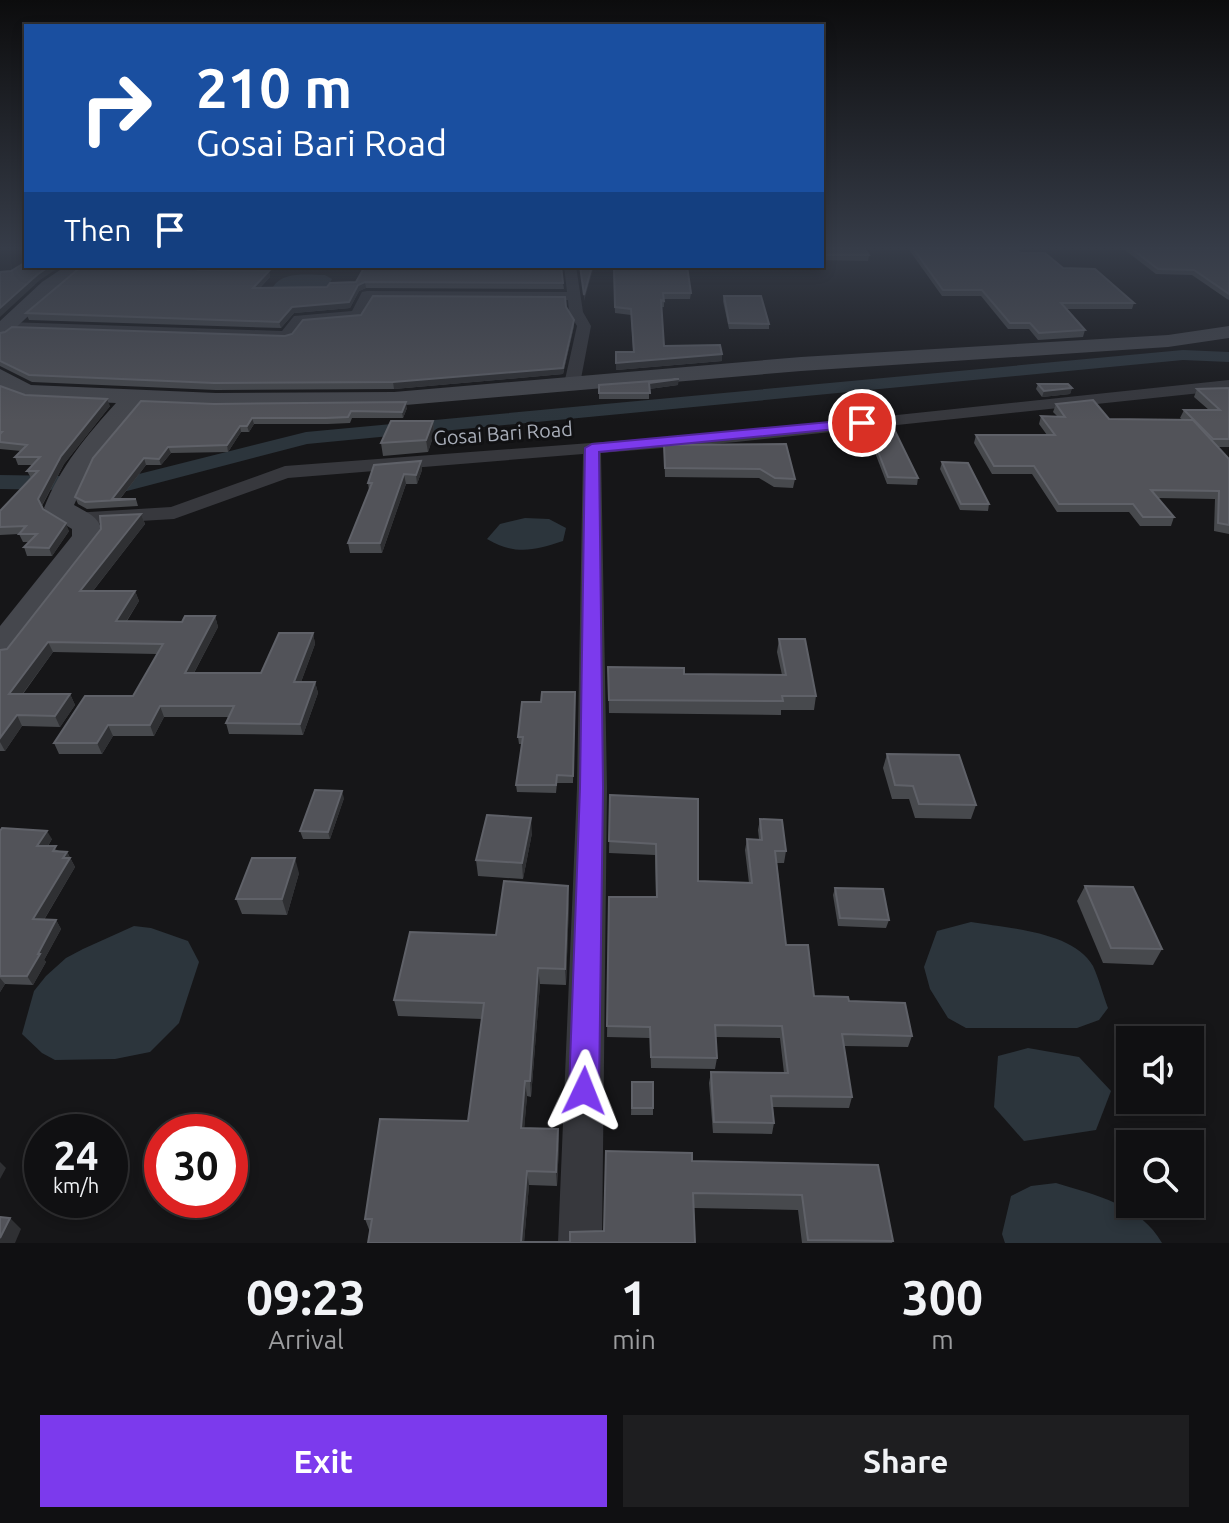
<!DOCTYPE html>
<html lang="en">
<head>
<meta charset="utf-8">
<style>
  body { margin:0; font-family:Ubuntu,sans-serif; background:#1e1e20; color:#f1f3f6; height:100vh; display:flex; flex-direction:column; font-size:30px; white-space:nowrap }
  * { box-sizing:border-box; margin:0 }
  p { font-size:26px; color:#9c9d9f }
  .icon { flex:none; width:44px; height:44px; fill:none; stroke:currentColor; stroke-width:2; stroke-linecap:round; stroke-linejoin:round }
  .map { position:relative; height:1243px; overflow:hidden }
  .details { display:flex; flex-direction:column; background:#101012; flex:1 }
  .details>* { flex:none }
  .guide { position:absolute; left:24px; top:24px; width:800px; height:244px; border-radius:0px; box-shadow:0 4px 12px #0003,0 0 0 2px #303032; background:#1a4fa0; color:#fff; overflow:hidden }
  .fabs { position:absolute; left:1116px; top:1026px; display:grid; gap:16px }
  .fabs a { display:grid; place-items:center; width:88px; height:88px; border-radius:0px; background:#101012; box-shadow:0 4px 12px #0003,0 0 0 2px #303032; font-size:40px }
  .speed { position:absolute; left:24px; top:1114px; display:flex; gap:16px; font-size:40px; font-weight:700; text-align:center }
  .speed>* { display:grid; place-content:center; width:104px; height:104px; border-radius:50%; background:#101012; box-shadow:0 4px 12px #0003,0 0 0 2px #303032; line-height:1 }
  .speed small { font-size:20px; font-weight:400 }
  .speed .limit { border:12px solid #d22; background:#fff; color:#111 }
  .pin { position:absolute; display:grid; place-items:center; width:68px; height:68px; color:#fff; margin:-34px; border:4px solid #fff; border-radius:50%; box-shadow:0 2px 8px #0007 }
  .me { position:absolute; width:88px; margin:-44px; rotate:2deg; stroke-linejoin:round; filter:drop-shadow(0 0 6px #0008) }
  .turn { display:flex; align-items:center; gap:28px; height:168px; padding:0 40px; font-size:36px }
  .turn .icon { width:104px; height:104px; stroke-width:2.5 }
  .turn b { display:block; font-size:56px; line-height:68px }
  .then { display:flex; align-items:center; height:76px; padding:0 40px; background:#0003; gap:16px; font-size:30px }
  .eta { display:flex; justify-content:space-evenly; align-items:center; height:136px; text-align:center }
  .eta b { font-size:48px; font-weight:700; line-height:56px }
  .button { display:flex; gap:16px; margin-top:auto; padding:16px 40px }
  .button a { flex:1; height:92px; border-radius:0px; background:#7c3aed; color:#fff; font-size:32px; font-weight:700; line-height:92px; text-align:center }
  .button a+a { background:#1e1e20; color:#f1f3f6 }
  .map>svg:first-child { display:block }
  .water { fill:#2c353c }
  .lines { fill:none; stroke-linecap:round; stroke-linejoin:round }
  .canal { fill:#2c353c; fill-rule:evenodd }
  .street { fill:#37383d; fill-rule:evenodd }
  .secondary { fill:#45474d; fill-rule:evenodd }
  .wall { fill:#47494d }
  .shaded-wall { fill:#2f3033 }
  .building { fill:#525359; stroke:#5f6168; stroke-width:2 }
  .route { fill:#7c3aed; stroke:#51269a; stroke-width:2 }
  .labels { text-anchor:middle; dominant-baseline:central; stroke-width:6; stroke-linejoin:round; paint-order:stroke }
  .far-street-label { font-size:20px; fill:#a8adb8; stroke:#111113 }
</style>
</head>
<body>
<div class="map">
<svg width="1229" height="1243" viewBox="0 0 1229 1243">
  <rect width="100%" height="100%" fill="#161618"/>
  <!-- water -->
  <g class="water">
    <path d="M325 275 332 279C325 298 288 293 273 287 283 271 308 275 325 275Z"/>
    <path d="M525 518 549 519 566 528 563 541C534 551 514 555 487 539L500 524Z"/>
    <path d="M971 922C1006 928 1074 931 1093 966 1099 979 1103 995 1108 1008L1099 1020 1077 1028H966L948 1018 930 989 924 967 937 931Z"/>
    <polygon points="134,926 151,928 188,941 199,962 179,1023 150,1052 115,1059 55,1060 42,1053 22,1034 34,991 46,976 66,958 83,949"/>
    <polygon points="1028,1048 1079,1057 1111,1091 1096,1130 1024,1141 994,1107 998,1056"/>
    <path d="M1056 1183C1095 1195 1141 1205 1162 1243H1005L1002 1234 1011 1196 1031 1186Z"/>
  </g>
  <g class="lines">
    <!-- canal -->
    <polygon class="canal" points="1183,350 1229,352 1229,362 1183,360 307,444 127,491 0,489 0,475 127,477 306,432"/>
    <!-- street -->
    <g class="street">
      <polygon points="564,266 576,266 583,312 591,326 580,384 572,389 564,384 577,326 569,312 568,300 372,299 362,318 303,323 291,339 286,340 7,330 0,326 7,322 282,331 294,316 352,311 362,292 367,291 567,292"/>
      <polygon points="1229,380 1229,390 736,442 601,453 607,788 602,1243 558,1243 577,788 583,454 288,478 174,519 73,525 63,519 73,513 171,507 285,466 736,432"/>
    </g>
    <!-- secondary -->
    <g class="secondary">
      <polygon points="66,266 87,266 56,290 7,336 0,338 0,321 42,282"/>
      <path d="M1229 326V338L1168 347 801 371 394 406 216 407 142 404 93 463 74 505C89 514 102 517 102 537L12 657 0 660V626L72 536V529L48 514 44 508C60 467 87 435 116 403L28 399 0 389V369L31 385 216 393 394 392 801 357 1168 335Z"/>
    </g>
  </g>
  <!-- wall -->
  <g class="wall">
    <polygon points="822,247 869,255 868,261 822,260"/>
    <polygon points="907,247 1015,247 1020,253 1063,268 1134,303 1132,309 1067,309 1085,330 1083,337 1038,340 1029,329 1008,329 981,296 942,296"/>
    <polygon points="1121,247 1229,247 1229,300 1227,299 1192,275 1156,274"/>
    <polygon points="82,266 211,266 207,270 269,271 270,277 260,288 327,287 330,283 563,283 564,289 366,288 359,291 350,308 294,313 281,328 29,320 26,313"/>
    <polygon points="613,266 691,293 690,299 664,299 664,307 661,307 664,346 722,361 616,370 616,352 633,352 631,315 615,313"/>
    <polygon points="724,296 769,324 769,329 729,329 723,301"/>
    <polygon points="566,307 574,326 563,374 394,389 216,390 32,382 0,366 0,333 285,336"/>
    <polygon points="1038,384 1072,388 1070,394 1042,397 1036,389"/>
    <polygon points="599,385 678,385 649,389 649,399 599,399"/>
    <polygon points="0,386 25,395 110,406 64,464 42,506 43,509 69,531 52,556 27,556 24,547 29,542 23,542 19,534 0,535 0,511 31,478 27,471 33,465 18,465 15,457 21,451 0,449"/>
    <polygon points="1229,388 1229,447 1218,447 1229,459 1229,534 1214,531 1215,499 1158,498 1174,517 1171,526 1140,526 1129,512 1057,512 1032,474 992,474 974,443 976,435 1047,435 1039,424 1041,416 1057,416 1053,412 1056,404 1109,419 1183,420 1180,418 1184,410 1209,410 1194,397 1197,389"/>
    <polygon points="214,404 407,408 403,418 352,418 350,423 328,424 254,424 249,432 241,432 228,452 171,453 161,465 146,465 120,499 136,499 138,506 87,509 78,504 75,497"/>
    <polygon points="433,421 434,434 428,452 383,456 381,443"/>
    <polygon points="870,431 918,478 917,485 887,484 869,437"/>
    <polygon points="786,444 795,479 793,488 774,487 759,478 665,477 664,445"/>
    <polygon points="421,461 422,470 417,484 406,484 382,553 350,553 348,543 369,490 368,483"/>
    <polygon points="942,462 989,504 988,511 960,510 940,469"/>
    <polygon points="141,514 145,524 93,591 135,591 139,601 127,621 182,622 215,616 218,627 194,673 261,673 313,633 315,644 301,682 315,682 318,693 303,735 229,734 226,723 228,717 164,717 154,736 113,736 102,754 59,754 54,743 133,696 157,654 53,652 23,694 70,694 75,705 60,727 22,726 5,751 0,751 0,650 7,649"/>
    <polygon points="779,639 816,696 814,710 781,710 781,715 609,713 608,667 684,674 782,675 777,652"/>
    <polygon points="575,692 573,783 557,783 556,793 517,792 516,785 522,744 519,744 518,737 541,702"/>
    <polygon points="887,754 976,805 971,819 915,818 909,799 892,799 883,768"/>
    <polygon points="610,795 698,881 749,883 745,850 747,839 759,839 758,830 760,819 786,851 784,863 777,863 786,945 814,996 849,1001 912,1036 908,1047 844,1046 852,1097 849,1108 773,1107 774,1123 772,1134 713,1133 709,1083 711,1072 784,1073 780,1038 716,1037 717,1058 715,1069 651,1068 650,1038 607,1037 609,897 656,897 655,855 609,853"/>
    <polygon points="344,798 330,839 303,839 300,831"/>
    <polygon points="0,831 52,839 48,846 59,851 67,852 75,867 44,920 56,920 61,929 44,960 46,962 33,985 5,984 0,992"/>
    <polygon points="532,833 523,879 478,876 476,860"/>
    <polygon points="299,873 287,915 242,914 236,899"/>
    <polygon points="1085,886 1162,949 1153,965 1103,963 1077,901"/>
    <polygon points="835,888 889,920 886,928 838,926 833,895"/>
    <polygon points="569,902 566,985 540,984 531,1097 527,1096 524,1129 558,1129 559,1144 557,1186 529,1185 524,1242 570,1242 604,1231 692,1161 878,1165 893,1241 892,1243 802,1243 798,1210 694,1208 695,1243 368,1243 370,1232 365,1219 468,1121 482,1019 398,1016 394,1000 496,935"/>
    <polygon points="632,1082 653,1108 653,1115 631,1115"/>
  </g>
  <!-- shaded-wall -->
  <g class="shaded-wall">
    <polygon points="50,266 61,266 40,280 0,317 0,308 38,274"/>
    <polygon points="204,266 211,266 200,276 199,270"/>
    <polygon points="592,266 594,266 584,301 584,295"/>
    <polygon points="269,271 270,277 254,294 253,288"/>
    <polygon points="365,282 366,288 359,291 350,308 294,313 281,328 279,322 292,307"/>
    <polygon points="574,320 574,326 563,374 394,389 393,382"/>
    <polygon points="722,354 722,361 616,370 616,363"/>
    <polygon points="679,379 678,385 649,389 649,383"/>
    <polygon points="1072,388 1070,394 1042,397 1044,391"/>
    <polygon points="107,399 110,406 64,464 41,507 38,499 61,456"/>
    <polygon points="406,402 407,408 403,418 402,412"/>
    <polygon points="252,418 254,424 249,432 247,426"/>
    <polygon points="433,421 434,434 428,452 426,440"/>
    <polygon points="240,426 241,432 228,452 227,445"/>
    <polygon points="168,447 171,453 161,465 159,459"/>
    <polygon points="144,458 146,465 119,500 112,499"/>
    <polygon points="421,461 422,470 417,484 416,475"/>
    <polygon points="404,474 406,484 382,553 380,543"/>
    <polygon points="141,514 145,524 85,601 80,591"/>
    <polygon points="66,523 69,531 52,556 49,548"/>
    <polygon points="135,591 139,601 120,631 116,621"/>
    <polygon points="215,616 218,627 188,684 185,673"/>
    <polygon points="313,633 315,644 297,693 294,682"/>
    <polygon points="48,642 53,652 15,704 9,694"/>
    <polygon points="315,682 318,693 303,735 300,724"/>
    <polygon points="70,694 75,705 60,727 55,716"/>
    <polygon points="160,706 164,717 154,736 150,725"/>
    <polygon points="17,715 22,726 5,751 0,742 0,738"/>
    <polygon points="108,725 113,736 102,754 97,743"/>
    <polygon points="342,791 344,798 330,839 328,832"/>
    <polygon points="531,818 532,833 523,879 522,863"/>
    <polygon points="47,831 52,839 42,855 37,846"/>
    <polygon points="67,852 75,867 39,928 33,919"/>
    <polygon points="295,858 299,873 287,915 282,899"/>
    <polygon points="568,886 569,902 566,985 565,969"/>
    <polygon points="56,920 61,929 44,960 46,962 33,985 27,976 38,954"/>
    <polygon points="538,968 540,984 531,1097 530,1081"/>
    <polygon points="0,978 5,984 0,992"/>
    <polygon points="525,1081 527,1096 523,1143 521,1128"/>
    <polygon points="558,1129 559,1144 557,1186 556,1172"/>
    <polygon points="0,1162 6,1168 0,1179"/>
    <polygon points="527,1171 529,1185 524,1243 521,1243"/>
    <polygon points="10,1218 21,1229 15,1243 0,1243 0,1238"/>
  </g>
  <!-- building -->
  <g class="building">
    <polygon points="822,247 864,247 869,255 822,255"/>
    <polygon points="912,247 1015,247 1020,253 1045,253 1063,268 1095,269 1134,303 1061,303 1085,330 1039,333 1030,323 1010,323 982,290 943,290"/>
    <polygon points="1129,247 1229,247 1229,294 1194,270 1158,269"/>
    <polygon points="26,262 26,266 50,266 38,274 0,308 0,272 11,271"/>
    <polygon points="82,266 204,266 199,270 269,271 253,288 327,287 330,283 356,282 365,266 561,266 563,283 365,282 358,285 349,302 292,307 279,322 26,313"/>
    <polygon points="580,266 592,266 584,295"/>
    <polygon points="614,266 687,266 691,293 663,293 664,301 661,300 664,346 720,345 722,354 616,363 616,352 634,352 631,309 615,307"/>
    <polygon points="373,296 565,297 566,307 574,320 563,368 393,382 214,383 29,375 0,361 0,333 5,332 12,327 285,336 292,334 303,320 361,315"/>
    <polygon points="724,296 761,296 769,324 729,323"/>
    <polygon points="679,379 649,383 650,393 599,393 599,385"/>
    <polygon points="1038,384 1068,384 1072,388 1044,391"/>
    <polygon points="0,386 25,395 107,399 61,456 38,499 43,509 66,523 49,548 24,547 37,534 19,534 26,526 0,527 0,511 38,471 27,471 40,457 15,457 27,445 0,442 0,434 2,432 0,432"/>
    <polygon points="1229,388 1229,439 1213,439 1184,410 1220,410 1197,389"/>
    <polygon points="1093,400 1109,419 1193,420 1229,459 1229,525 1218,523 1219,491 1151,490 1174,517 1143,517 1133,504 1059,504 1034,466 994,466 976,435 1055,435 1041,416 1065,417 1056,404"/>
    <polygon points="141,401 214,404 406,402 402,412 351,411 348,417 326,418 252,418 247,426 240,426 227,445 168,447 159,459 144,458 112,499 136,499 85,502 75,497 93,458"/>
    <polygon points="391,421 433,421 426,440 381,443"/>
    <polygon points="870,431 895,431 918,478 888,477"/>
    <polygon points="786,444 795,479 775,478 760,469 665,468 664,445"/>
    <polygon points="421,461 416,475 404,474 380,543 348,543 372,483 368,483 374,465"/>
    <polygon points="942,462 968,463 989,504 961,504"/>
    <polygon points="141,514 80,591 135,591 116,621 182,622 185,616 215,616 185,673 261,673 279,633 313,633 294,682 315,682 300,724 226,723 234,706 160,706 150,725 108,725 97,743 54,743 85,696 133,696 163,644 48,642 9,694 70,694 55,716 17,715 0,738 0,650 7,649 101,529 100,516"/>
    <polygon points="779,639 805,639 816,696 782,696 783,701 609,700 608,667 684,668 684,674 786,675"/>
    <polygon points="542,692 575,692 573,776 557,775 556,785 516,785 523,737 518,737 522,702 541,702"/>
    <polygon points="887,754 959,755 976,805 919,804 913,786 895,785"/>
    <polygon points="315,790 342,791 328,832 300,831"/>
    <polygon points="610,795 698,799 698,881 752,883 747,839 762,840 760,819 782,820 786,851 775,851 786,945 808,945 814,996 848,997 849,1001 905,1003 912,1036 842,1034 852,1097 771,1096 774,1123 714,1122 711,1072 788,1073 782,1026 715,1025 717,1058 651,1057 650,1027 607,1026 609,897 657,897 656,844 609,841"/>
    <polygon points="487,815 531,818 522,863 476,860"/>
    <polygon points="2,828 47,831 37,846 56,846 53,851 67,852 63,858 70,858 33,919 56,920 38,954 40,954 27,976 0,976 0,831"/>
    <polygon points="252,858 295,858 282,899 236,899"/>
    <polygon points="504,881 568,886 565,969 538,968 530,1081 525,1081 521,1128 558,1129 556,1172 527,1171 521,1242 570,1242 570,1232 604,1231 606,1151 692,1153 692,1161 878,1165 893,1241 808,1240 802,1195 693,1193 695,1243 368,1243 372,1219 365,1219 380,1119 468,1121 484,1003 394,1000 410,932 496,935"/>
    <polygon points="1085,886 1133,887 1162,949 1111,948"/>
    <polygon points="835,888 883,889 889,920 840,918"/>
    <rect x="632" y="1082" width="21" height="26"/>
    <polygon points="0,1217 10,1218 0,1238"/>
  </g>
  <!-- sky -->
  <linearGradient id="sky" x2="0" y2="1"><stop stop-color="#0c0c0d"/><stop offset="0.59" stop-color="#363c48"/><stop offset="1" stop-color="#363c48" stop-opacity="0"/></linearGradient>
  <rect width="1229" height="421" fill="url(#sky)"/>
  <!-- route -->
  <polygon class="route" points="862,419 867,420 867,426 599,452 603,788 599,1091 594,1102 584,1106 573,1102 569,1091 580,788 585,448 592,444"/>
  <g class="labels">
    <!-- far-street labels -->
    <g class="far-street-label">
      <text transform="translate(503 433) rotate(-4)">Gosai Bari Road</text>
    </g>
  </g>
</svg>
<div class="fabs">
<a><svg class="icon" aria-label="sound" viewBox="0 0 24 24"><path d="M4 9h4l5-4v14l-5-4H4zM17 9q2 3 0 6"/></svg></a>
<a><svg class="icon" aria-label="search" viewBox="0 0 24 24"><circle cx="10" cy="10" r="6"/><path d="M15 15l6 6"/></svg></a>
</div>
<div class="speed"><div>24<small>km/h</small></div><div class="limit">30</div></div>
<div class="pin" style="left:862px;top:423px;background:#d93025"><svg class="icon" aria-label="arrive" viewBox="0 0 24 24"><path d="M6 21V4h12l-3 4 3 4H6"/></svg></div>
<svg class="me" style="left:584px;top:1091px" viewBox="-20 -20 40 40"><path d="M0-17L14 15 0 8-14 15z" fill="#7c3aed" stroke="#fff" stroke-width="4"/></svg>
<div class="guide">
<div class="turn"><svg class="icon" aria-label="right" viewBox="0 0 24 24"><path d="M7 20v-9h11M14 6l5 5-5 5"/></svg><div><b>210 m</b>Gosai Bari Road</div></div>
<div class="then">Then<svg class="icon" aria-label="arrive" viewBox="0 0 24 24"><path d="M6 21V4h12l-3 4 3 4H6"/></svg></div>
</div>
</div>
<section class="details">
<div class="eta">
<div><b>09:23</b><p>Arrival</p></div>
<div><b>1</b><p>min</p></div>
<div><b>300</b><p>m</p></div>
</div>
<div class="button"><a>Exit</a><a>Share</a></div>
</section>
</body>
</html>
